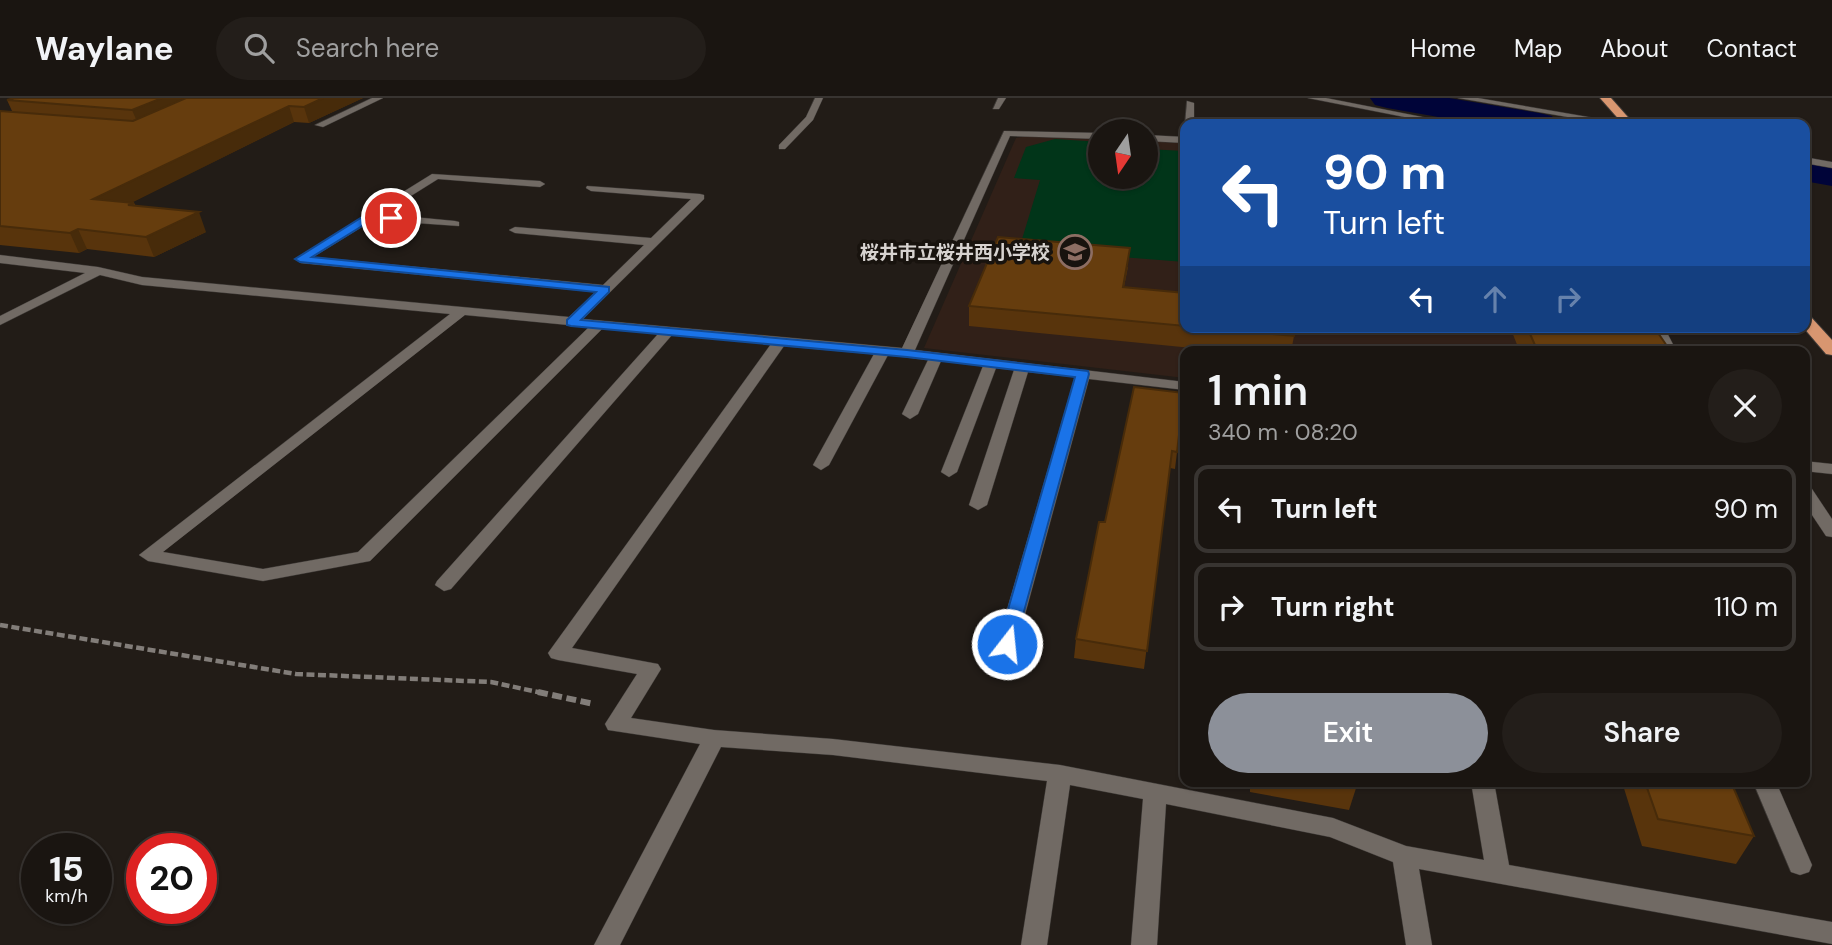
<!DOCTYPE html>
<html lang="en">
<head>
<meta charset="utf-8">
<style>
  body { margin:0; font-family:"DM Sans","Noto Sans JP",sans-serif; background:#231e1a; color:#f1f3f6; height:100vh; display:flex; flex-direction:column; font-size:26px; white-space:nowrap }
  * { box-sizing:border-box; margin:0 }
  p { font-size:23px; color:#9f9f9f }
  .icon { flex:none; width:38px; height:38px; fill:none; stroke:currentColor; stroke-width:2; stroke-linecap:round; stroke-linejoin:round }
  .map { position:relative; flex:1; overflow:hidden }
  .details { position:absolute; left:1180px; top:248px; width:630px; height:441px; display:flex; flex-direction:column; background:#1a1511; border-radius:14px; box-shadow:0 2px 5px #0004,0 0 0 2px #383431 }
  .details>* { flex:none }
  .banner { position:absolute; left:1180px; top:21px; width:630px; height:214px; border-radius:14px; box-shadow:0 2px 5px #0004,0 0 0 2px #383431; background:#1a4fa0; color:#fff; overflow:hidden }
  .needle { width:46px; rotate:193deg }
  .controls { position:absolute; left:1088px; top:21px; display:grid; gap:14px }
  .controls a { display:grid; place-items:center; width:70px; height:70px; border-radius:50%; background:#1a1511; box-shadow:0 2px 5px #0004,0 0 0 2px #383431; font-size:35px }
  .speed { position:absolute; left:21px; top:735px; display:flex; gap:14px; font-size:35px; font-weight:700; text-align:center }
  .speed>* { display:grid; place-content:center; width:91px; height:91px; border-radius:50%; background:#1a1511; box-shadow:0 2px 5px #0004,0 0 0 2px #383431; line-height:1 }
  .speed small { font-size:18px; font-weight:400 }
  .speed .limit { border:10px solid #d22; background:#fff; color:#111 }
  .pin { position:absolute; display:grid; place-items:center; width:60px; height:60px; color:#fff; margin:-30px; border:4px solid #fff; border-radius:50%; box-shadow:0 2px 7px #0007 }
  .me { position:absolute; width:77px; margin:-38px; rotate:16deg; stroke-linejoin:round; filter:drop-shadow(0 0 5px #0008) }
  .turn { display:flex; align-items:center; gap:24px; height:147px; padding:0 28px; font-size:32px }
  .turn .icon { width:91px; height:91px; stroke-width:2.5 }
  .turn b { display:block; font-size:49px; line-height:60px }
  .lanes { display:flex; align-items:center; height:66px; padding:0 28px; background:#0003; justify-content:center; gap:35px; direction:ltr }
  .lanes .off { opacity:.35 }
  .round { display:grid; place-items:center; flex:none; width:74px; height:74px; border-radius:37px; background:#231e1a }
  .head { display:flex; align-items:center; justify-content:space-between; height:119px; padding:0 28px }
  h1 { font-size:42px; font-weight:600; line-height:52px }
  .button { display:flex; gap:14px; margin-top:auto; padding:14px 28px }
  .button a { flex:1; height:80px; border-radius:42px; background:#8c9099; color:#fff; font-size:28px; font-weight:600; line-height:80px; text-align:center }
  .button a+a { background:#231e1a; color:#f1f3f6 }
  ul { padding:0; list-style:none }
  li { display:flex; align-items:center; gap:21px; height:88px; margin:0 14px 10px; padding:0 14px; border:4px solid #383431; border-radius:14px }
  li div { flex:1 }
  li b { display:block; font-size:26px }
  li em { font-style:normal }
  header { display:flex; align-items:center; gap:42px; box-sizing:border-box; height:98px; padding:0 35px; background:#1a1511; border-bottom:2px solid #383431 }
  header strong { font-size:33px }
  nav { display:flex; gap:38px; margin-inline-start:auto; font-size:24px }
  .search { width:490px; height:63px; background:#231e1a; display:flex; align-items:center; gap:18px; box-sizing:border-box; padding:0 24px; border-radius:38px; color:#9f9f9f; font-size:26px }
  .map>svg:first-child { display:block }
  .education { fill:#312018 }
  .green { fill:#013519 }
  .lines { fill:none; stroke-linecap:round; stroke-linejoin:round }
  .river { fill:#000439; fill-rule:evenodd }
  .minor-casing { stroke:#3c3835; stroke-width:1 }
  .highway-casing { stroke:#3c3835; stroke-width:2 }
  .path-far1 { stroke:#827d79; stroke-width:4.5; stroke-dasharray:8 3.5; stroke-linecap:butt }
  .path { stroke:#827d79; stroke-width:6; stroke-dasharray:10 4.5; stroke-linecap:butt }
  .minor { fill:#716a64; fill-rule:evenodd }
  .highway { fill:#d89670; fill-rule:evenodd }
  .wall { fill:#58340c }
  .shaded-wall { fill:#472b0a }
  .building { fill:#663d0e; stroke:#472b0a; stroke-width:2 }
  .route { fill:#1a73e8; stroke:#114b97; stroke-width:2 }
  .labels { text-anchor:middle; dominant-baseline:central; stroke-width:7; stroke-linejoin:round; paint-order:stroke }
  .far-poi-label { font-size:19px; font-weight:bold; fill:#d7d3d0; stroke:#18130e; text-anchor:end }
</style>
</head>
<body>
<header>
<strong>Waylane</strong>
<div class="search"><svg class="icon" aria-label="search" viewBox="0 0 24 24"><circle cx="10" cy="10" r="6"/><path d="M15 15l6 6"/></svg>Search here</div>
<nav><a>Home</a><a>Map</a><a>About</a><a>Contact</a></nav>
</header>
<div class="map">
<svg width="1832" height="847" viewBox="0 0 1832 847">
  <rect width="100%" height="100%" fill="#221c17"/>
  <!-- education -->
  <polygon class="education" points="1028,38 1101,41 1101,79 1146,79 1146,43 1185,45 1185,229 1650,229 1661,254 1185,254 1185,280 924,250 1016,40"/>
  <!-- green -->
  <polygon class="green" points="1055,41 1101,44 1101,79 1146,79 1146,51 1185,53 1185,164 1019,151 1040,82 1014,80 1026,49"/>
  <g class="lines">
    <!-- river -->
    <g class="river">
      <polygon points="1370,0 1449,0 1539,15 1552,18 1557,26 1478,26 1387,10 1375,7"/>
      <polygon points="1804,59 1832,64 1832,88 1804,83"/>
    </g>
    <!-- minor casing -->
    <g class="minor-casing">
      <g id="minor">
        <polygon points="372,0 383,0 323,29 315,27"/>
        <polygon points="815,0 823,0 813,22 785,51 779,51 779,47 806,19"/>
        <polygon points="998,0 1006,0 999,11 993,11"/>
        <polygon points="1308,0 1326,0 1458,26 1440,26"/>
        <polygon points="1458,0 1478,0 1629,26 1608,26"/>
        <polygon points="1187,3 1194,5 1194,26 1185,26"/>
        <path d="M1004 33 1101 35V41L1010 38 915 252 1185 284V292L1089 281 1017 546 1014 551H1000L997 546 1075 279 1028 274 987 407 978 412 969 407 1014 272 996 270 957 374 949 379 941 374 983 268 941 263 918 316 910 321 902 316 928 262 888 257 829 367 821 372 813 367 874 256 784 248 572 550 658 566 661 571 631 620 714 632 833 641 1060 667 1333 720 1406 748 1484 762 1471 684H1494L1509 767 1832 824V846L1419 771 1432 847H1406L1393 764 1330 739 1166 706 1157 847H1131L1143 701 1070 687 1047 847H1021L1047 683 833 657 721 649 620 847H594L700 646 608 632 605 626 637 576 558 562 551 560 548 555 771 246 672 237 451 491 444 493 435 487 437 483 658 236 603 230 370 463 263 483 148 463 139 457 450 216 142 187 100 177 0 227V218L85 175 0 165V157L98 169 142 179 569 219 596 194 301 165 295 161 432 76 540 83 545 86 540 89 438 81 382 116 455 123 459 124V128L373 122 313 159 603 187 644 147 515 135 509 132 515 129 651 140 691 101 591 93 586 90 587 88 700 96 704 97V101L583 221 902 250ZM465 217 589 229 358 454 263 471 163 454Z"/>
        <polygon points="1146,37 1185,39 1185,45 1146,43"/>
        <polygon points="1804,59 1832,64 1832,70 1804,65"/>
        <polygon points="1650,229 1664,229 1677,254 1663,254"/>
        <polygon points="1804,363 1832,366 1832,376 1804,373"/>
        <polygon points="1804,387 1810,388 1832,421 1832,439 1826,438 1804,405"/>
        <polygon points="1753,684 1776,684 1812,767 1809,774 1800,777 1791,774"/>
      </g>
    </g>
    <!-- highway casing -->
    <g class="highway-casing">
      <g id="highway">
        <polygon points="1600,0 1611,0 1634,26 1623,26"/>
        <polygon points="1804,216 1810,218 1832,242 1832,257 1826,256 1803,229"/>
      </g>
    </g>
    <!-- path-far1 -->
    <polyline class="path-far1" points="0,527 296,576 491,584 547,596"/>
    <!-- path -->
    <polyline class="path" points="538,594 594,606"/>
    <!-- minor -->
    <use href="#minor" class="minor"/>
    <!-- highway -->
    <use href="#highway" class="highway"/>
  </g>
  <!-- wall -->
  <g class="wall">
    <polygon points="363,0 309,25 294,24 132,104 134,105 136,108 206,134 154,159 87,151 79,155 0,147 0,13 12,13 7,2"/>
    <polygon points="1128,169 1124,189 1185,195 1185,229 1293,229 1294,238 1291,254 1233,254 969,228 969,208"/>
    <polygon points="1510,229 1654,229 1671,254 1520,254"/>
    <polygon points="1134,289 1177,354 1175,371 1170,370 1144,571 1074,560 1076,541 1105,424"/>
    <polygon points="1250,684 1358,684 1349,712 1250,694"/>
    <polygon points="1622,684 1731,684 1754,738 1736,766 1642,748"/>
  </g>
  <!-- shaded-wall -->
  <g class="shaded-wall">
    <polygon points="162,0 207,0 139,28 132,12"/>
    <polygon points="323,0 363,0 309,25 304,9"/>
    <polygon points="289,8 294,24 101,120 93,101"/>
    <polygon points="199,114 206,134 154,159 146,139"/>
    <polygon points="78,131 87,151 79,155 70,135"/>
  </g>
  <!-- building -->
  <g class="building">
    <polygon points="14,0 162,0 132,12 7,2"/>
    <polygon points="186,0 323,0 304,9 289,8 93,101 134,105 128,107 199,114 146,139 78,131 70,135 0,128 0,13 133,23"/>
    <polygon points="998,139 1130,150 1123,189 1185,195 1185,228 969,208"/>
    <polygon points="1199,229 1293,229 1294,238"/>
    <polygon points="1527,229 1654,229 1671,254 1538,254"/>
    <polygon points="1134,289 1184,295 1177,354 1172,353 1147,553 1076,541 1099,424 1105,424"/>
    <polygon points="1645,684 1731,684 1754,738 1658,721"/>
  </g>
  <!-- route -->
  <polygon class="route" points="367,116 391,117 396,120 391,123 372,122 312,159 609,189 609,194 581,222 907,252 1088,273 1089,276 1014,550 1001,550 998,546 1075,279 907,259 571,228 567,227 567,222 596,194 300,164 295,161"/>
  <!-- icons -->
  <defs>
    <g id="school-ring" transform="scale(1.75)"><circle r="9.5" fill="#18130e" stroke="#8d6e63" stroke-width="1.5"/><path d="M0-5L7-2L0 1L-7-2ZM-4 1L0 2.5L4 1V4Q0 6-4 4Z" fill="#8d6e63"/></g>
  </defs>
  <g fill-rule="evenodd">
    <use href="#school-ring" x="1075" y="154"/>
  </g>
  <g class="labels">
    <!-- far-poi labels -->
    <g class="far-poi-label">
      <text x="1050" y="154">桜井市立桜井西小学校</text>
    </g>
  </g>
</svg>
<div class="controls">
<a><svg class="needle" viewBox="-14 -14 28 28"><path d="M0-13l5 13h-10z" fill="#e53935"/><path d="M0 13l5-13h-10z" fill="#9f9f9f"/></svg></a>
</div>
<div class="speed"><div>15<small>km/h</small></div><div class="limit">20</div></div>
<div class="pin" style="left:391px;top:120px;background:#d93025"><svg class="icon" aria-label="arrive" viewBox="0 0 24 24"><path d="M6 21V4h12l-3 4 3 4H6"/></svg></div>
<svg class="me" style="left:1007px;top:546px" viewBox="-20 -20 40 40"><circle r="17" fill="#1a73e8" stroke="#fff" stroke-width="3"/><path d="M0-11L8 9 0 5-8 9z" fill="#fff"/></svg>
<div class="banner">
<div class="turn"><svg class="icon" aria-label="left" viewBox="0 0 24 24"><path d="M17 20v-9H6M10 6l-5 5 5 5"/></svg><div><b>90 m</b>Turn left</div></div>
<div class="lanes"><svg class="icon" aria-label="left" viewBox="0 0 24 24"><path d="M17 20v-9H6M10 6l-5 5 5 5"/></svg><svg class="icon off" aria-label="ahead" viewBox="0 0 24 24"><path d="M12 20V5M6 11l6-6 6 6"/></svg><svg class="icon off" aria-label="right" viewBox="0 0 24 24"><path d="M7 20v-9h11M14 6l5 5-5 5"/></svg></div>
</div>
<section class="details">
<div class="head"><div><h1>1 min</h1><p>340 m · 08:20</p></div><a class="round"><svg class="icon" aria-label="close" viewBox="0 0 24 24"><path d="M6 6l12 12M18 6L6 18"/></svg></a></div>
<ul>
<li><svg class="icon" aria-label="left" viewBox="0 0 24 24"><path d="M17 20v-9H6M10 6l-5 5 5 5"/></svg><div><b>Turn left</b></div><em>90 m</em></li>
<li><svg class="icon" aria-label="right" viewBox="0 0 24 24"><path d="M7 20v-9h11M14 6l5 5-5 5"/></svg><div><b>Turn right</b></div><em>110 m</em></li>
</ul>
<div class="button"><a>Exit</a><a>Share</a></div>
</section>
</div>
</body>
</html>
